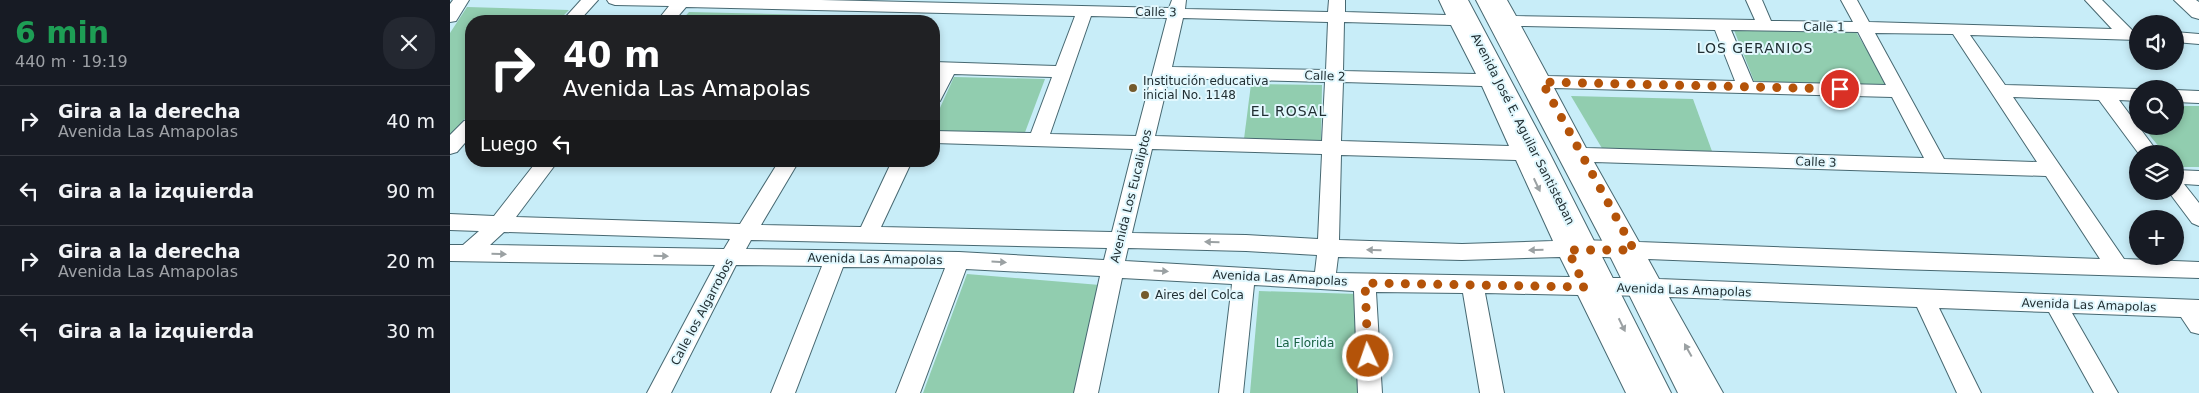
<!DOCTYPE html>
<html lang="es">
<head>
<meta charset="utf-8">
<style>
  body { margin:0; font-family:"DejaVu Sans",sans-serif; background:#242831; color:#f1f3f6; height:100vh; display:flex; flex-direction:column; font-size:19px; white-space:nowrap }
  * { box-sizing:border-box; margin:0 }
  p { font-size:16px; color:#9ea1a6 }
  .icon { flex:none; width:28px; height:28px; fill:none; stroke:currentColor; stroke-width:2; stroke-linecap:round; stroke-linejoin:round }
  .map { position:relative; flex:1; overflow:hidden }
  .drawer { display:flex; flex-direction:column; background:#171b24; width:450px }
  .drawer>* { flex:none }
  .banner { position:absolute; left:15px; top:15px; width:475px; height:152px; border-radius:20px; box-shadow:0 2px 8px #0003; background:#202124; color:#fff; overflow:hidden }
  .fabs { position:absolute; left:1679px; top:15px; display:grid; gap:10px }
  .fabs a { display:grid; place-items:center; width:55px; height:55px; border-radius:50%; background:#171b24; box-shadow:0 2px 8px #0003; font-size:25px }
  .pin { position:absolute; display:grid; place-items:center; width:42px; height:42px; color:#fff; margin:-21px; border:2px solid #fff; border-radius:50%; box-shadow:0 1px 5px #0007 }
  .me { position:absolute; width:55px; margin:-28px; rotate:357deg; stroke-linejoin:round; filter:drop-shadow(0 0 4px #0008) }
  .turn { display:flex; align-items:center; gap:18px; height:105px; padding:0 15px; font-size:22px }
  .turn .icon { width:65px; height:65px; stroke-width:2.5 }
  .turn b { display:block; font-size:35px; line-height:42px }
  .then { display:flex; align-items:center; height:48px; padding:0 15px; background:#0003; gap:10px; font-size:19px }
  .round { display:grid; place-items:center; flex:none; width:52px; height:52px; border-radius:20px; background:#242831 }
  .overview { display:flex; align-items:center; justify-content:space-between; height:85px; padding:0 15px }
  h1 { font-size:30px; font-weight:600; line-height:38px; color:#1e9e55 }
  ul { padding:0; list-style:none }
  li { display:flex; align-items:center; gap:15px; height:70px; padding:0 15px; border-top:1px solid #363941 }
  li div { flex:1 }
  li b { display:block; font-size:19px }
  li em { font-style:normal }
  main { display:flex; flex:1; min-height:0 }
  .map>svg:first-child { display:block }
  .green { fill:#91cdaf }
  .lines { fill:none; stroke-linecap:round; stroke-linejoin:round }
  .minor-casing { stroke:#476871; stroke-width:2 }
  .major-casing { stroke:#476871; stroke-width:2 }
  .minor { fill:#fff; fill-rule:evenodd }
  .major { fill:#fff; fill-rule:evenodd }
  .oneway { fill:#9ba1a3 }
  .route { stroke:#b45309; stroke-width:9; stroke-dasharray:0 16.2 }
  .poi-dot { fill:#745a2c; stroke:#e2f8fe; stroke-width:2 }
  .labels { text-anchor:middle; dominant-baseline:central; stroke-width:4; stroke-linejoin:round; paint-order:stroke }
  .street-label { font-size:12px; fill:#212f33; stroke:#e2f8fe }
  .poi-label { font-size:12px; fill:#212f33; stroke:#e2f8fe; text-anchor:start }
  .park-label { font-size:12px; fill:#1a6245; stroke:#e2f8fe }
  .neighbourhood-label { font-size:14px; letter-spacing:1px; fill:#212f33; stroke:#e2f8fe }
</style>
</head>
<body>
<main>
<section class="drawer">
<div class="overview"><div><h1>6 min</h1><p>440 m · 19:19</p></div><a class="round"><svg class="icon" aria-label="close" viewBox="0 0 24 24"><path d="M6 6l12 12M18 6L6 18"/></svg></a></div>
<ul>
<li><svg class="icon" aria-label="right" viewBox="0 0 24 24"><path d="M7 20v-9h11M14 6l5 5-5 5"/></svg><div><b>Gira a la derecha</b><p>Avenida Las Amapolas</p></div><em>40 m</em></li>
<li><svg class="icon" aria-label="left" viewBox="0 0 24 24"><path d="M17 20v-9H6M10 6l-5 5 5 5"/></svg><div><b>Gira a la izquierda</b></div><em>90 m</em></li>
<li><svg class="icon" aria-label="right" viewBox="0 0 24 24"><path d="M7 20v-9h11M14 6l5 5-5 5"/></svg><div><b>Gira a la derecha</b><p>Avenida Las Amapolas</p></div><em>20 m</em></li>
<li><svg class="icon" aria-label="left" viewBox="0 0 24 24"><path d="M17 20v-9H6M10 6l-5 5 5 5"/></svg><div><b>Gira a la izquierda</b></div><em>30 m</em></li>
</ul>
</section>
<div class="map">
<svg width="1749" height="393" viewBox="0 0 1749 393">
  <rect width="100%" height="100%" fill="#c8edf8"/>
  <!-- green -->
  <g class="green">
    <polygon points="17,7 119,10 108,21 21,21 21,112 0,135 0,33"/>
    <polygon points="239,12 411,16 408,21 231,21"/>
    <polygon points="1284,30 1406,32 1439,86 1304,81"/>
    <polygon points="504,77 595,79 574,135 484,133 484,121"/>
    <polygon points="801,84 872,85 871,141 794,139"/>
    <polygon points="1121,96 1243,99 1263,154 1153,150"/>
    <polygon points="1725,106 1749,106 1749,167 1725,167 1725,154 1715,154 1692,126 1725,126"/>
    <polygon points="517,274 650,285 624,393 473,393"/>
    <polygon points="809,291 908,294 908,393 800,393"/>
  </g>
  <g class="lines">
    <!-- minor casing -->
    <g class="minor-casing">
      <g id="minor">
        <polygon points="3,0 19,0 6,21 0,22 0,4"/>
        <polygon points="131,0 148,0 129,21 112,21"/>
        <path d="M157 0H371L719 8 722 0H736L735 9 878 12 879 0H895V12L996 15 989 0H1005L1047 80 1124 240 1167 241 1041 0H1057L1066 16 1305 20 1296 0H1312L1321 21 1403 22 1391 0H1407L1419 22 1662 29 1635 0H1652L1682 30H1688V40L1520 35 1555 85 1688 89V101L1669 100 1709 154H1689L1649 100 1563 97 1674 259 1749 262V278L1446 269 1198 259 1209 279 1749 300V334L1741 332 1731 317 1622 313 1668 393H1644L1599 312 1489 308 1531 393H1507L1467 307 1219 297 1273 393H1249L1196 296 1150 295 1200 393H1176L1128 295 1035 293 1054 393H1030L1013 293 926 292 932 393H908L904 291 804 285 793 393H769L782 284 672 278 648 393H624L650 276 516 269 470 393H446L495 268 393 267 345 393H321L372 266 286 265 221 393H197L265 265 0 261V245H13L29 231 0 230V214L44 216 87 161H108L66 217 290 224 329 161H349L311 225 411 227 442 161H462L431 227 662 232 683 149 484 143V131L581 133 602 77 504 74 490 101 484 103V80L487 74H484V62L606 66 625 16 236 7 224 21H207L219 6 165 5 159 3ZM641 16 717 18 686 136 600 134ZM733 18 878 22 876 70 722 67ZM894 22 1001 25 1026 74 893 71ZM1071 26 1265 30 1285 81 1098 76ZM1281 30 1408 32 1436 85 1303 82ZM1425 33 1503 34 1587 162 1494 159ZM719 78 875 82 872 141 705 136ZM893 82 1032 86 1059 146 891 141ZM1104 88 1442 97 1474 158 1136 148ZM702 149 872 154 868 239 796 235 682 233ZM891 155 1066 160 1103 241 1012 244 889 240ZM1144 162 1596 176 1650 259 1189 242ZM54 232 280 239 274 249 40 245ZM301 240 657 248 654 260 509 252 296 249ZM678 248 796 251 867 255 865 272 675 261ZM1131 256 1176 258 1187 278H1141ZM888 257 1012 260 1110 257 1120 277 886 273Z"/>
        <polygon points="1725,32 1749,34 1749,44 1725,42"/>
        <polygon points="1725,90 1749,91 1749,103 1725,102"/>
        <polygon points="21,119 21,136 7,152 0,154 0,135 14,121"/>
        <polygon points="1725,170 1749,171 1749,185 1734,184 1749,203 1749,226 1742,223 1718,191 1725,191"/>
      </g>
    </g>
    <!-- major casing -->
    <g class="major-casing">
      <g id="major">
        <polygon points="998,0 1018,0 1100,154 1221,393 1191,393 1076,154"/>
        <polygon points="1026,0 1046,0 1179,243 1258,393 1228,393 1157,250"/>
        <polygon points="1724,0 1746,0 1749,2 1749,19 1742,17"/>
      </g>
    </g>
    <!-- minor -->
    <use href="#minor" class="minor"/>
    <!-- major -->
    <use href="#major" class="major"/>
  </g>
  <!-- one-way arrows -->
  <defs><path id="oneway-solid" d="M-6-.8H1V-3.2L6.5 0L1 3.2V.8H-6Z" transform="scale(1.25)"/></defs>
  <g class="oneway">
    <use href="#oneway-solid" transform="translate(1087 185) rotate(65)"/>
    <use href="#oneway-solid" transform="translate(762 242) rotate(-179)"/>
    <use href="#oneway-solid" transform="translate(924 250) rotate(-179)"/>
    <use href="#oneway-solid" transform="translate(1086 250) rotate(179)"/>
    <use href="#oneway-solid" transform="translate(49 254) rotate(1)"/>
    <use href="#oneway-solid" transform="translate(211 256) rotate(1)"/>
    <use href="#oneway-solid" transform="translate(549 262) rotate(3)"/>
    <use href="#oneway-solid" transform="translate(711 271) rotate(4)"/>
    <use href="#oneway-solid" transform="translate(1172 325) rotate(64)"/>
    <use href="#oneway-solid" transform="translate(1238 350) rotate(-119)"/>
  </g>
  <g class="lines">
    <!-- route -->
    <polyline class="route" points="918,356 915,283 1135,287 1118,250 1184,250 1092,82 1390,89"/>
  </g>
  <!-- markers -->
  <g class="poi-dot">
    <circle cx="683" cy="88" r="5"/>
    <circle cx="695" cy="295" r="5"/>
  </g>
  <g class="labels">
    <!-- street labels -->
    <g class="street-label">
      <text transform="translate(706 12) rotate(1)">Calle 3</text>
      <text transform="translate(1374 27) rotate(1)">Calle 1</text>
      <text transform="translate(875 76) rotate(2)">Calle 2</text>
      <text transform="translate(1073 129) rotate(63)">Avenida José E. Aguilar Santisteban</text>
      <text transform="translate(1366 162) rotate(2)">Calle 3</text>
      <text transform="translate(681 196) rotate(-76)">Avenida Los Eucaliptos</text>
      <text transform="translate(425 259) rotate(1)">Avenida Las Amapolas</text>
      <text transform="translate(830 278) rotate(3)">Avenida Las Amapolas</text>
      <text transform="translate(1234 290) rotate(2)">Avenida Las Amapolas</text>
      <text transform="translate(1639 305) rotate(2)">Avenida Las Amapolas</text>
      <text transform="translate(252 312) rotate(-62)">Calle los Algarrobos</text>
    </g>
    <!-- poi labels -->
    <g class="poi-label">
      <text x="693" y="81">Institución educativa<tspan x="693" dy="14">inicial No. 1148</tspan></text>
      <text x="705" y="295">Aires del Colca</text>
    </g>
    <!-- park labels -->
    <g class="park-label">
      <text x="855" y="343">La Florida</text>
    </g>
    <!-- neighbourhood labels -->
    <g class="neighbourhood-label">
      <text x="1305" y="48">LOS GERANIOS</text>
      <text x="839" y="111">EL ROSAL</text>
    </g>
  </g>
</svg>
<div class="fabs">
<a><svg class="icon" aria-label="sound" viewBox="0 0 24 24"><path d="M4 9h4l5-4v14l-5-4H4zM17 9q2 3 0 6"/></svg></a>
<a><svg class="icon" aria-label="search" viewBox="0 0 24 24"><circle cx="10" cy="10" r="6"/><path d="M15 15l6 6"/></svg></a>
<a><svg class="icon" aria-label="layers" viewBox="0 0 24 24"><path d="M12 4l9 5-9 5-9-5zM3 14l9 5 9-5"/></svg></a>
<a>+</a>
</div>
<div class="pin" style="left:1390px;top:89px;background:#d93025"><svg class="icon" aria-label="arrive" viewBox="0 0 24 24"><path d="M6 21V4h12l-3 4 3 4H6"/></svg></div>
<svg class="me" style="left:918px;top:356px" viewBox="-20 -20 40 40"><circle r="17" fill="#b45309" stroke="#fff" stroke-width="3"/><path d="M0-11L8 9 0 5-8 9z" fill="#fff"/></svg>
<div class="banner">
<div class="turn"><svg class="icon" aria-label="right" viewBox="0 0 24 24"><path d="M7 20v-9h11M14 6l5 5-5 5"/></svg><div><b>40 m</b>Avenida Las Amapolas</div></div>
<div class="then">Luego<svg class="icon" aria-label="left" viewBox="0 0 24 24"><path d="M17 20v-9H6M10 6l-5 5 5 5"/></svg></div>
</div>
</div>
</main>
</body>
</html>
